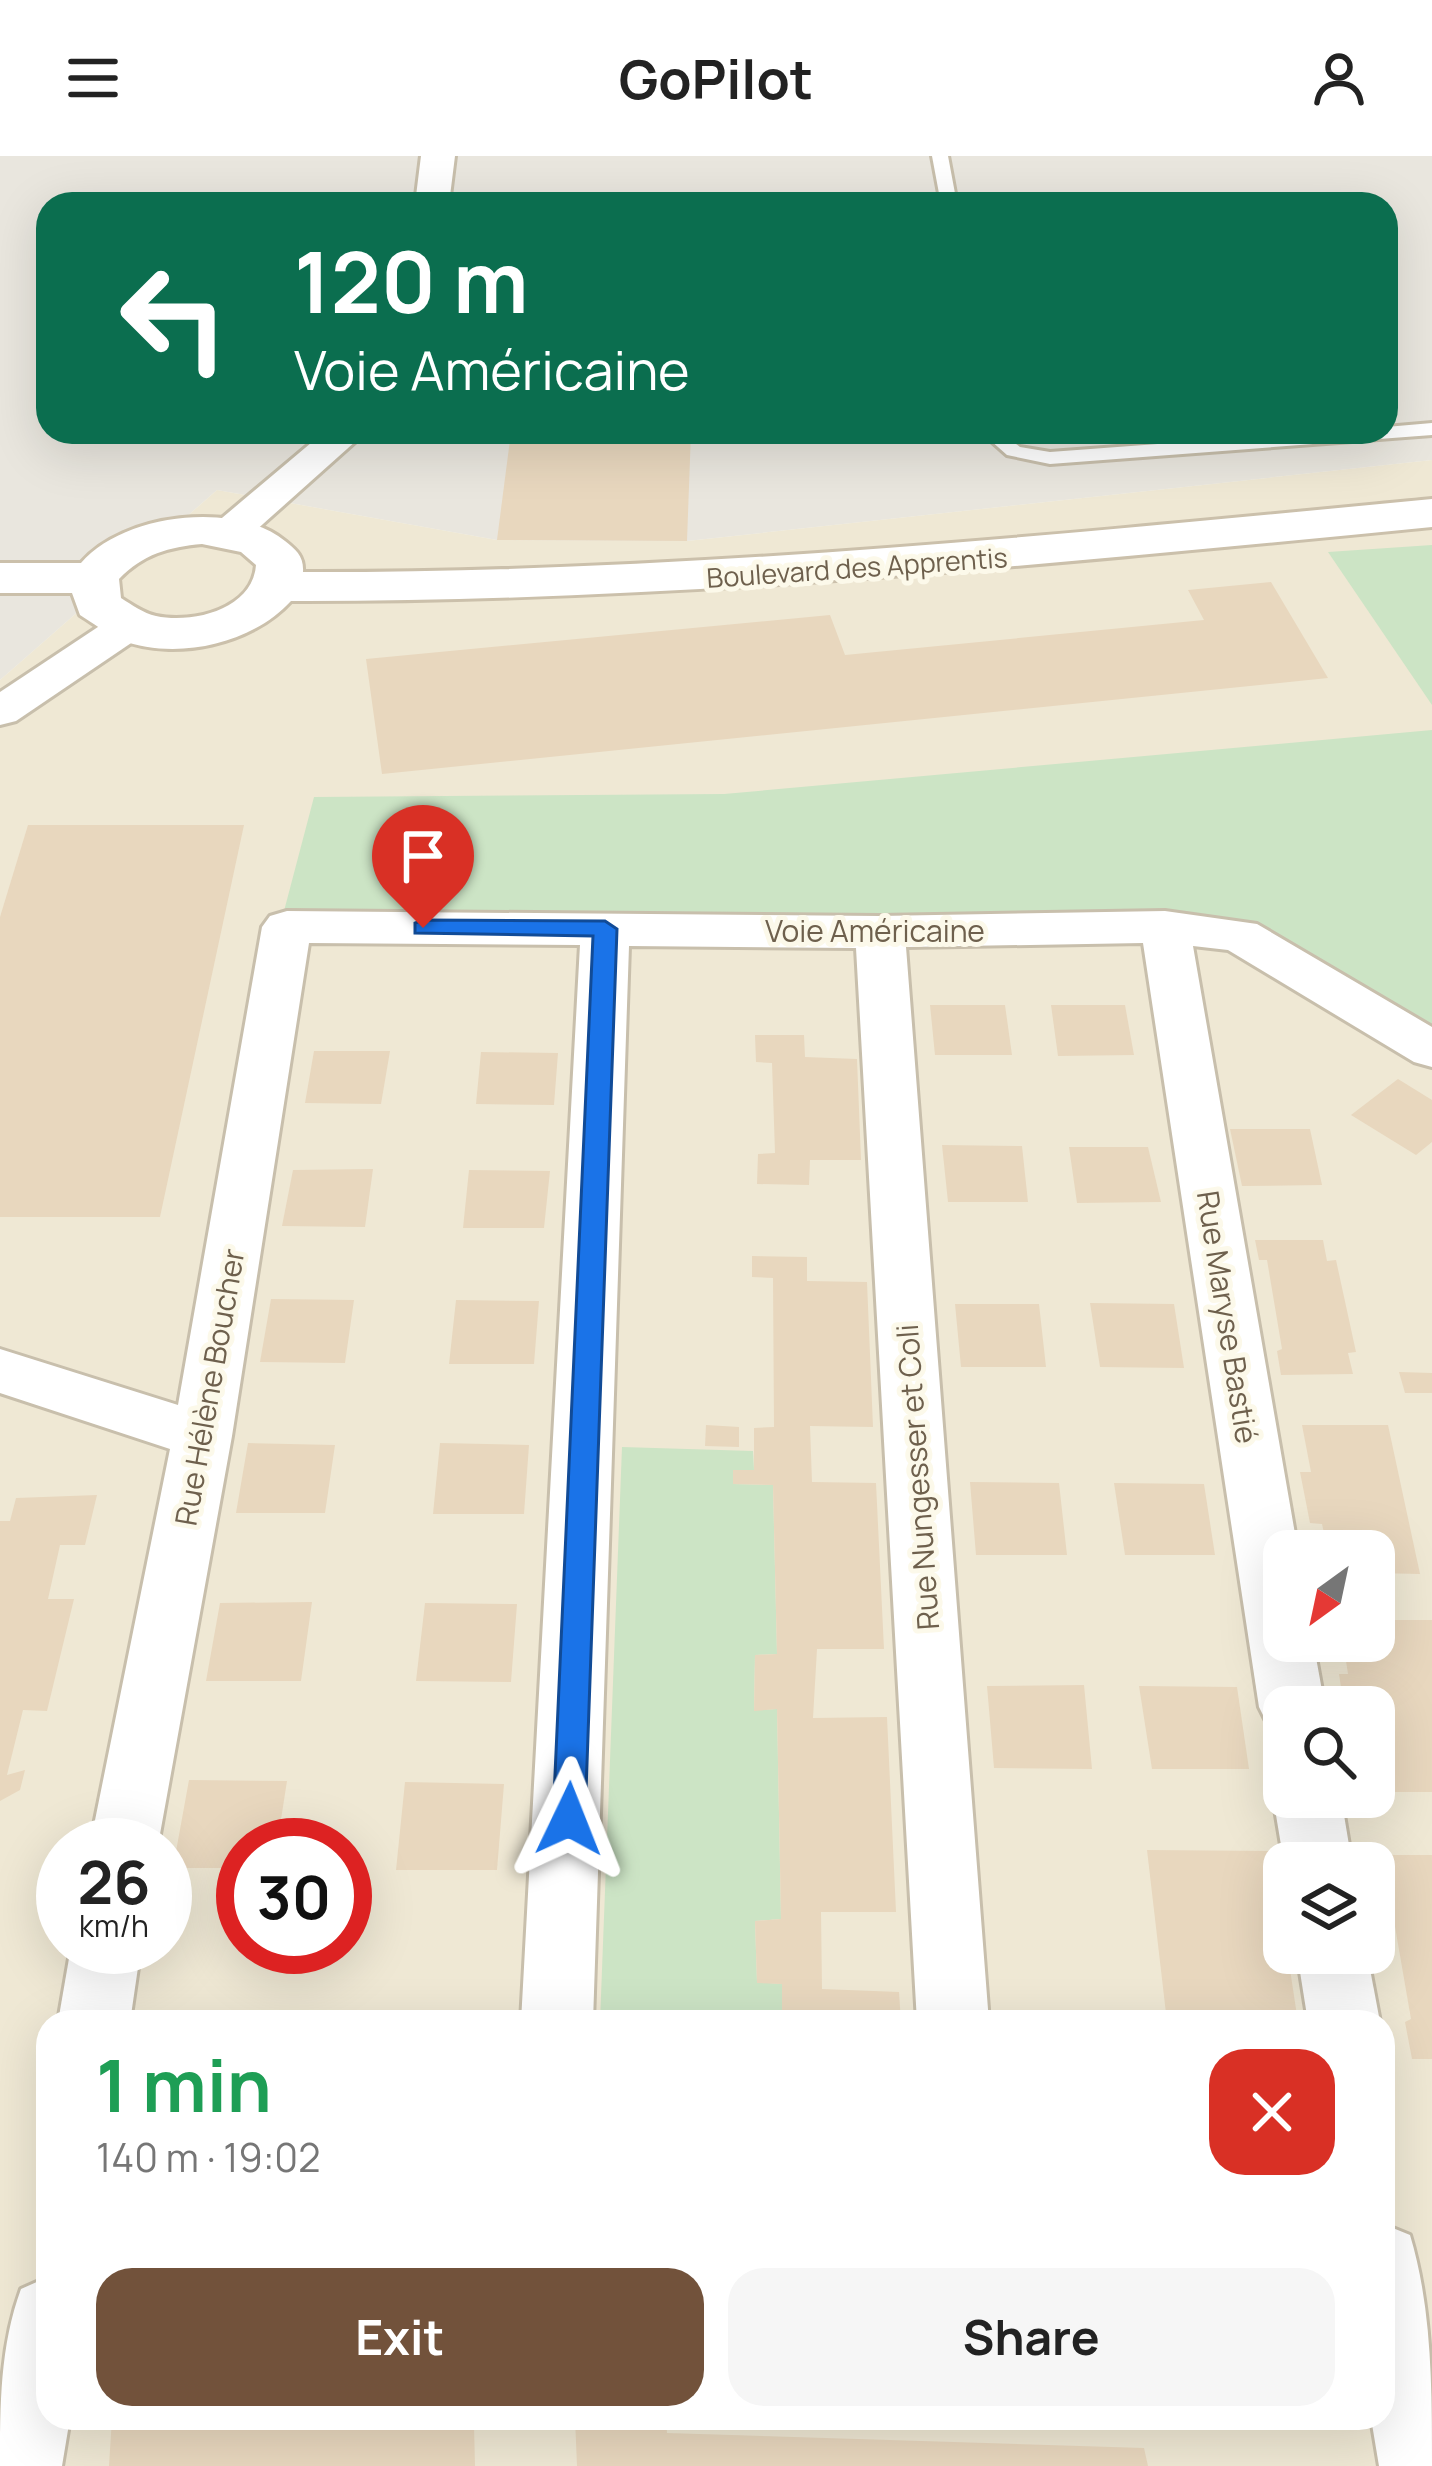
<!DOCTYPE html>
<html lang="en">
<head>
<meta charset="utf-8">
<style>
  body { margin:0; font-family:Manrope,sans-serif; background:#f6f6f6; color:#222; height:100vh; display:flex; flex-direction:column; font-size:45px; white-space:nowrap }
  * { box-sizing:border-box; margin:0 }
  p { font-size:39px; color:#767676 }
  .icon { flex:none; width:66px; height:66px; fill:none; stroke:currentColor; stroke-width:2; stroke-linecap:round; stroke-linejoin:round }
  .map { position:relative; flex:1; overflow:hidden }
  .drawer { position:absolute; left:36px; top:1854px; width:1359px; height:420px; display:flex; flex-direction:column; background:#fff; border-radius:36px; box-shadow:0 12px 48px #0002 }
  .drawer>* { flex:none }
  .guide { position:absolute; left:36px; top:36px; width:1362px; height:252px; border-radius:36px; box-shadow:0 12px 48px #0002; background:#0b6e4f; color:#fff; overflow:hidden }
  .needle { width:78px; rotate:213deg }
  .buttons { position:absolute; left:1263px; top:1374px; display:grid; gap:24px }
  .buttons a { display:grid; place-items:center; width:132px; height:132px; border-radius:24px; background:#fff; box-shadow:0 12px 48px #0002; font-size:60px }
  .speed { position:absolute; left:36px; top:1662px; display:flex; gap:24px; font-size:60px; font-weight:700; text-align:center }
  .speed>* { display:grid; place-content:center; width:156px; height:156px; border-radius:50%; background:#fff; box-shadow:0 12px 48px #0002; line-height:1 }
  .speed small { font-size:30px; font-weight:400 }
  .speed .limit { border:18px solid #d22; background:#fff; color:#111 }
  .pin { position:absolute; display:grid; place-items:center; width:102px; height:102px; color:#fff; margin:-123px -51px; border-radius:50% 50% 50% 0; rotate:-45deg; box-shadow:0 0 12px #0007 }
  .pin .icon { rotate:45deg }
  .me { position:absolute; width:132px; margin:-66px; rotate:2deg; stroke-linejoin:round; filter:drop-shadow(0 0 9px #0008) }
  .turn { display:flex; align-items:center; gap:42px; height:252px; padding:0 60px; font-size:54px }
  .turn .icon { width:156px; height:156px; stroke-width:2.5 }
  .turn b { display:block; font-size:84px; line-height:102px }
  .round { display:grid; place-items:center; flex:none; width:126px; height:126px; border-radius:36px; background:#f6f6f6 }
  .head { display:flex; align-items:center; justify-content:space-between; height:204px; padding:0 60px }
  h1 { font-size:72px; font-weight:700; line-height:90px; color:#1e9e55 }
  .action { display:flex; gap:24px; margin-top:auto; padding:24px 60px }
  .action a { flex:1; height:138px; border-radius:36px; background:#72523b; color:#fff; font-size:48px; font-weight:700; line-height:138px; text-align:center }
  .action a+a { background:#f6f6f6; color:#222 }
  header { display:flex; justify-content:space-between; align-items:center; height:156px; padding:0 60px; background:#fff; font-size:54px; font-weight:700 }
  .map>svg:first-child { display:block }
  .residential { fill:#efe8d4; fill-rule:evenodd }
  .industrial { fill:#e9e6de; fill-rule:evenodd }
  .green { fill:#cce4c5 }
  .building { fill:#e8d7be }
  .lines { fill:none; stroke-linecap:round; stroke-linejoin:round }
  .service-casing { stroke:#c8bfac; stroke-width:6 }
  .minor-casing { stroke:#c8bfac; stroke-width:6 }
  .secondary-casing { stroke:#cbc0ab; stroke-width:6 }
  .service { fill:#fff; fill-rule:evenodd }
  .minor { fill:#fff; fill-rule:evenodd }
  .secondary { fill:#fff; fill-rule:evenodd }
  .route { fill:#1a73e8; stroke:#114b97; stroke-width:3 }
  .labels { text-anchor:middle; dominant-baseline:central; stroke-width:10; stroke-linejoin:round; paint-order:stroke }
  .far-street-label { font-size:27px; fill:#6e604d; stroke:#fcf9ea }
  .street-label { font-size:30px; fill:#6e604d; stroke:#fcf9ea }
</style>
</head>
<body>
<header><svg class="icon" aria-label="menu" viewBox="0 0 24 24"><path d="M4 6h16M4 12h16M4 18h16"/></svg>GoPilot<svg class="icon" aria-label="person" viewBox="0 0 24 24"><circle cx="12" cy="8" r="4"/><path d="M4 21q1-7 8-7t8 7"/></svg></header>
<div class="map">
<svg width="1432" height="2310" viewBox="0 0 1432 2310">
  <rect width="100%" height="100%" fill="#f9f5e5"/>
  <!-- residential -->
  <path class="residential" d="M1432 304V2310H0V524L217 334 497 384 687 385ZM1284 1395H1374V1485H1284ZM1284 1551H1374V1641H1284ZM63 1689H165V1791H63ZM243 1689H345V1791H243ZM1284 1707H1374V1797H1284ZM48 1866H1383V2262H48Z"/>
  <!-- industrial -->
  <path class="industrial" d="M0 0H1432V304L687 385 497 384 217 334 0 524ZM48 48H1386V276H48Z"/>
  <!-- green -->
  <g class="green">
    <polygon points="1432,389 1432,549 1328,396"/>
    <polygon points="1432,574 1432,880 1250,771 284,755 314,641 724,638"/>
    <polygon points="622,1291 753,1295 754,1314 733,1314 733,1328 773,1329 777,1498 755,1499 754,1554 777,1553 781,1763 755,1765 757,1826 782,1828 782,1866 600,1866"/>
  </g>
  <!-- building -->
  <g class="building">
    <polygon points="511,276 691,276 687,385 497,384"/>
    <polygon points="1271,426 1328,522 382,618 366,503 830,459 845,499 1204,464 1188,434"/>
    <polygon points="28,669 244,669 160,1061 0,1061 0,761"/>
    <polygon points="930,849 1005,849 1012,899 935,899"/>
    <polygon points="1051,849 1125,849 1134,899 1058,900"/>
    <polygon points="755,879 804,879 805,901 857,903 861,1004 810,1004 809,1029 757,1028 758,998 775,997 772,907 756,906"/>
    <polygon points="314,895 390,895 381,948 305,947"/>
    <polygon points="481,896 558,897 554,949 476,948"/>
    <polygon points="1398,923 1432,944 1432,986 1416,999 1351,959"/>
    <polygon points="1230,973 1310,973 1322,1029 1242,1030"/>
    <polygon points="942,989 1022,990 1028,1046 948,1046"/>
    <polygon points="1069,991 1148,991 1161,1046 1077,1047"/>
    <polygon points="373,1013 365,1071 282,1070 293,1014"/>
    <polygon points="469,1014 550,1015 544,1072 463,1072"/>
    <polygon points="1255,1084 1323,1084 1327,1105 1336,1104 1356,1196 1348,1197 1353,1218 1281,1219 1277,1195 1282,1193 1267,1104 1259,1104"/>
    <polygon points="752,1100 807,1101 807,1125 867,1126 873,1271 810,1270 812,1326 876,1327 884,1493 817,1493 813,1562 887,1561 896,1756 821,1756 822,1833 899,1836 901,1866 782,1866 782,1828 757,1827 755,1765 781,1763 777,1553 754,1555 755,1499 777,1498 773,1329 733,1328 733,1314 754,1314 754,1272 774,1271 773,1122 752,1121"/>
    <polygon points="271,1143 354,1144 345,1207 260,1206"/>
    <polygon points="456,1144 539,1145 534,1208 449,1208"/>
    <polygon points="1090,1147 1174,1148 1184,1212 1100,1211"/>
    <polygon points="955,1148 1039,1148 1046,1211 961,1211"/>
    <polygon points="1399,1216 1432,1217 1432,1237 1405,1237"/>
    <polygon points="706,1269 739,1271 739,1291 705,1290"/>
    <polygon points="1302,1269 1388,1269 1420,1418 1374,1417 1374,1395 1328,1395 1322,1368 1310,1367 1300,1316 1311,1316"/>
    <polygon points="248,1287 335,1289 325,1357 236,1357"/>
    <polygon points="440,1287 529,1289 524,1358 433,1358"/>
    <polygon points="970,1326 1059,1327 1067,1399 976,1399"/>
    <polygon points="1114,1327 1204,1328 1215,1399 1125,1399"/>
    <polygon points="97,1339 85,1389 60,1389 48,1443 74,1443 47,1555 23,1554 7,1619 25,1614 20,1634 0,1645 0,1365 10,1365 16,1342"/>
    <polygon points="312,1446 301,1525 206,1525 220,1447"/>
    <polygon points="425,1447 517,1448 511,1526 416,1525"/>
    <polygon points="1374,1464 1432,1464 1432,1636 1375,1636 1374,1551 1344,1551 1339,1518 1348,1518 1343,1485 1374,1485"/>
    <polygon points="1084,1529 1092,1613 994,1612 987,1530"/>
    <polygon points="1139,1530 1237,1531 1249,1613 1152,1613"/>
    <polygon points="189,1624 287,1625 277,1689 243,1689 243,1712 173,1712"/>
    <polygon points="405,1626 504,1628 497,1714 396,1714"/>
    <polygon points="1147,1694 1272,1695 1298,1866 1167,1866"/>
    <polygon points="1375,1699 1432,1699 1432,1903 1412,1903 1405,1866 1411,1863 1389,1736 1381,1734"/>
    <polygon points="112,2262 474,2269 475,2310 109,2310"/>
    <polygon points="575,2262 666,2262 667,2277 1144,2292 1148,2310 577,2310"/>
  </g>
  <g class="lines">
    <!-- service casing -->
    <g class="service-casing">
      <g id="service">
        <polygon points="932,0 948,0 957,48 941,48"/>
        <polygon points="1432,267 1432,279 1050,308 1007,299 981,276 1001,276 1020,291 1050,296 1320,276 1386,276 1386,271"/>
      </g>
    </g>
    <!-- minor casing -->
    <g class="minor-casing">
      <g id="minor">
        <polygon points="421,0 455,0 449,48 415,48"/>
        <polygon points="324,276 366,276 244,385 216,385 210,376 216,367"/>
        <polygon points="128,457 143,461 149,470 143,479 16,565 0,569 0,536 113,461"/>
        <polygon points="287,755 880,760 1165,755 1257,768 1432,871 1432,911 1414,906 1228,794 1193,790 1298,1395 1284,1395 1284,1485 1313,1485 1325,1551 1284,1551 1284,1576 1269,1571 1259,1551 1143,787 906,791 989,1866 917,1866 856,792 629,790 593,1866 521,1866 580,789 309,787 232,1280 158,1689 90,1689 170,1293 0,1237 0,1193 178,1249 262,771 270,760"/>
        <polygon points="1283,1620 1284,1641 1341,1641 1352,1707 1284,1707 1273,1641"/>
        <polygon points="71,1791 141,1791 130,1866 58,1866"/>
        <polygon points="1297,1797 1367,1797 1380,1866 1308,1866"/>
        <path d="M1383 2068 1410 2079C1432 2152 1432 2232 1432 2310H1379L1371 2262H1383Z"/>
        <path d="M48 2121V2262H70L62 2310H0C0 2249 0 2190 21 2133Z"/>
      </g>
    </g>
    <!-- secondary casing -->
    <g class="secondary-casing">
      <path id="secondary" d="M1432 343V371C1052 408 673 446 291 445 252 488 176 505 121 484 107 478 93 467 80 459L72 437H0V407H81C122 358 235 344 285 385 296 394 304 400 303 416 681 417 1056 379 1432 343ZM202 388 241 396 256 409C253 453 193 468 156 460 143 457 132 449 121 442L119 423C143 398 169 391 202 388Z"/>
    </g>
    <!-- service -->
    <use href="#service" class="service"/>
    <!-- minor -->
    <use href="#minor" class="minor"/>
    <!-- secondary -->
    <use href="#secondary" class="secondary"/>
  </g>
  <!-- route -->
  <polygon class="route" points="423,764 605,765 617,773 585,1663 581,1673 569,1677 558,1673 553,1663 593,780 415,777 415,767"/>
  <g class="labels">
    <!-- far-street labels -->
    <g class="far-street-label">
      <text transform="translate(857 411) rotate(-4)">Boulevard des Apprentis</text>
    </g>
    <!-- street labels -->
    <g class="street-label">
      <text x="875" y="774">Voie Américaine</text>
      <text transform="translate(1228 1161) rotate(81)">Rue Maryse Bastié</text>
      <text transform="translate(209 1231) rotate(-80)">Rue Hélène Boucher</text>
      <text transform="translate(917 1321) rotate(-94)">Rue Nungesser et Coli</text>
    </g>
  </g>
</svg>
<div class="buttons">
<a><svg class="needle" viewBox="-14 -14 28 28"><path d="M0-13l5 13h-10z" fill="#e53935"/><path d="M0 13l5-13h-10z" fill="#767676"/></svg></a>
<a><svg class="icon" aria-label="search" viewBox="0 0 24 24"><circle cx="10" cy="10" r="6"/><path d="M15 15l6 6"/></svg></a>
<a><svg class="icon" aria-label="layers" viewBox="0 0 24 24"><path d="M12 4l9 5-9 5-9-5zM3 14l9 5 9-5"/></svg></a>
</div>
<div class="speed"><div>26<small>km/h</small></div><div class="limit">30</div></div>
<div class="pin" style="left:423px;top:772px;background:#d93025"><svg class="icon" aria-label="arrive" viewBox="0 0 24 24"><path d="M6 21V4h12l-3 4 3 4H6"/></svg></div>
<svg class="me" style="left:569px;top:1663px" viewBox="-20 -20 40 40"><path d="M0-17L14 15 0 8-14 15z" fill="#1a73e8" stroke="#fff" stroke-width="4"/></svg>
<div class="guide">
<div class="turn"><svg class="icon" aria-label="left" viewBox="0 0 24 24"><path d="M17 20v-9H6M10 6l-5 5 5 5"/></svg><div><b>120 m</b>Voie Américaine</div></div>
</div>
<section class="drawer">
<div class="head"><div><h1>1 min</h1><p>140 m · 19:02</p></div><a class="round" style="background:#d93025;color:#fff"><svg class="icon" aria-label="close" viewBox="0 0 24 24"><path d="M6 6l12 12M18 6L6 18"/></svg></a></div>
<div class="action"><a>Exit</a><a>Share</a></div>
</section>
</div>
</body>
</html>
